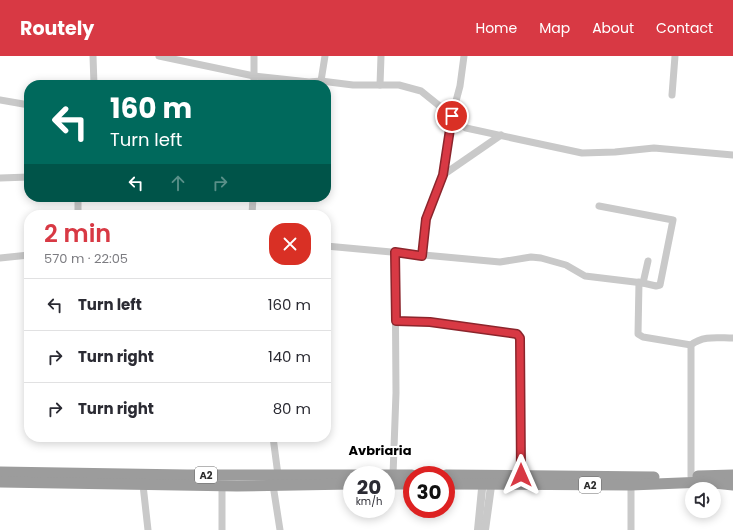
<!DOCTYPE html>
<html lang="en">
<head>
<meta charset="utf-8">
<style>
  body { margin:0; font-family:Poppins,sans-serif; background:#f2f2f3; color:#2b2b33; height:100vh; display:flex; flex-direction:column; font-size:15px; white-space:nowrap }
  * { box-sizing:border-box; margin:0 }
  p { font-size:13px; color:#7c7c81 }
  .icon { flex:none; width:22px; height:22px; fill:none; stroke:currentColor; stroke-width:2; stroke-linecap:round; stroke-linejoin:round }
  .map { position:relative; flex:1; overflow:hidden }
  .side { position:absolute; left:24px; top:154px; width:307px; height:232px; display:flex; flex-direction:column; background:#fff; border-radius:16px; box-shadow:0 2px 10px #0003 }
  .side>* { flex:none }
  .top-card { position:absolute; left:24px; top:24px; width:307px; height:122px; border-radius:16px; box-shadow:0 2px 10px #0003; background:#00695c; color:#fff; overflow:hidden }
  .fabs { position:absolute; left:685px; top:426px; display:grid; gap:8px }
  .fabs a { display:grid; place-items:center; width:36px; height:36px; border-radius:50%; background:#fff; box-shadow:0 2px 10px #0003; font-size:20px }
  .speed { position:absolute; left:343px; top:410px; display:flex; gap:8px; font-size:20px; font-weight:700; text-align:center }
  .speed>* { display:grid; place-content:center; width:52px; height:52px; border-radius:50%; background:#fff; box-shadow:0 2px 10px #0003; line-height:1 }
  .speed small { font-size:10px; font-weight:400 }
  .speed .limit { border:6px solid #d22; background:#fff; color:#111 }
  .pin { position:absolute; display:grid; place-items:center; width:34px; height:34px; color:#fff; margin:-17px; border:2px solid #fff; border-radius:50%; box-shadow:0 1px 4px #0007 }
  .me { position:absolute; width:44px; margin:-22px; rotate:0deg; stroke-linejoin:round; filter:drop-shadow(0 0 3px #0008) }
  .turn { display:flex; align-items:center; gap:14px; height:84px; padding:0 20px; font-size:18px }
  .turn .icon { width:52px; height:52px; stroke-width:2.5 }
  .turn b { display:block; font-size:28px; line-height:34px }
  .lanes { display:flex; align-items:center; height:38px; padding:0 20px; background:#0003; justify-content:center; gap:20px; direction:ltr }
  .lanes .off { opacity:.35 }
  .round { display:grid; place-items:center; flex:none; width:42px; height:42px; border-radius:16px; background:#f2f2f3 }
  .overview { display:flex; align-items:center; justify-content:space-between; height:68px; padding:0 20px }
  h1 { font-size:24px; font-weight:600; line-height:30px; color:#d83944 }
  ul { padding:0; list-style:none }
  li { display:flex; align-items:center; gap:12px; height:52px; padding:0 20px; border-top:1px solid #e1e1e2 }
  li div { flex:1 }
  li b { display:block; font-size:15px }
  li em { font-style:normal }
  header { display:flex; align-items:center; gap:24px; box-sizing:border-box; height:56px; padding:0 20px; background:#d83944; color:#fff }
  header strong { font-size:19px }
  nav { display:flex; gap:22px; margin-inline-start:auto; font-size:14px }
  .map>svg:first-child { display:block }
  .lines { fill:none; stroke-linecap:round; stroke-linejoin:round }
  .minor { stroke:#c9c9c9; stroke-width:7 }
  .tertiary { stroke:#c9c9c9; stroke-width:8 }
  .trunk { stroke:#9c9c9c; stroke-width:11 }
  .route-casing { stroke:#8c252c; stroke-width:10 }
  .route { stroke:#d83944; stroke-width:7 }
  .labels { text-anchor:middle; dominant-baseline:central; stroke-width:4; stroke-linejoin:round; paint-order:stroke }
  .shield { fill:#fff; stroke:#6b6b6b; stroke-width:1 }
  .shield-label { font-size:10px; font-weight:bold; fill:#2c2c2c }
  .quarter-label { font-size:13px; font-weight:bold; fill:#000; stroke:#fff }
</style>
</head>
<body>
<header>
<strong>Routely</strong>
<nav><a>Home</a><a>Map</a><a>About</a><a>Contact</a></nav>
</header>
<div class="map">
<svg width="733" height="474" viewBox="0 0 733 474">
  <rect width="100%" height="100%" fill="#fff"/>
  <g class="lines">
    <!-- minor -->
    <g class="minor">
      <polyline points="93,0 94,29"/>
      <polyline points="159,0 254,20 309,26 321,25 325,0"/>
      <polyline points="464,0 460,30 452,60 466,72 582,97 615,96 654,92 733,99"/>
      <polyline points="254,29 254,0"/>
      <polyline points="321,29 321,25 353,29 399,29 421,35 452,60 443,119"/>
      <polyline points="380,29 381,0"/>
      <polyline points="672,39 675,0"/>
      <polyline points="0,44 29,49"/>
      <polyline points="0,122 29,121"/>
      <polyline points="78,159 78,141"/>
      <polyline points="252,159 253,141"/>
      <polyline points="326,190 500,206 531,201 541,202 566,209 585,220 643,227 656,230 660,229 673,164 599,150"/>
      <polyline points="422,200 426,163 443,119 501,79"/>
      <polyline points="0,202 29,199"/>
      <polyline points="639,226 638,278 643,281 691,289"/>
      <polyline points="643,227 648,205"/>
      <polyline points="396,265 430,266 517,278 520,282 521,419"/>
      <polyline points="273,381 278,419"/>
      <polyline points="393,419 396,337 395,196"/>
      <path d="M691 420V289C703 279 718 282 733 282"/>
      <polyline points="143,429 148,474"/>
      <polyline points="222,429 222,474"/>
      <polyline points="273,429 280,474"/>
      <polyline points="631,429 631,474"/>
    </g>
    <!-- tertiary -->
    <g class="tertiary">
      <polyline points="478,474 483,423"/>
      <polyline points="485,474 492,423"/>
    </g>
    <!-- trunk -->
    <g class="trunk">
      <polyline points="0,416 187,419 412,419"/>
      <polyline points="446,419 654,421"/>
      <polyline points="698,420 733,419"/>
      <polyline points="0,426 237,430 352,428"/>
      <polyline points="386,428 412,428"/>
      <polyline points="446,428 631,429 705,426 733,429"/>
    </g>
  </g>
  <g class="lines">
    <!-- route casing -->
    <g class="route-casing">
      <polyline id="route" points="452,60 443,119 426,163 422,200 395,196 396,265 430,266 517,278 520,282 521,419"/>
    </g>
    <!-- route -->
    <use href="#route" class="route"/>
  </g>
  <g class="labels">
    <!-- shield labels -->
    <g class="shield">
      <rect x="195" y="411" width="22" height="16" rx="3"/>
      <rect x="579" y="421" width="22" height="16" rx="3"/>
    </g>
    <g class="shield-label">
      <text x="206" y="419">A2</text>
      <text x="590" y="429">A2</text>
    </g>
    <!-- quarter labels -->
    <g class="quarter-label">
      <text x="380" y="394">Avbriaria</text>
    </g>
  </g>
</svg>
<div class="fabs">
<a><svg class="icon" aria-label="sound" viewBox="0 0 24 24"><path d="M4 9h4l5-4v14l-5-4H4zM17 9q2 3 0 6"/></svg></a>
</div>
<div class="speed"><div>20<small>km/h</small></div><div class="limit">30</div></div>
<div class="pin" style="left:452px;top:60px;background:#d93025"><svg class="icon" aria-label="arrive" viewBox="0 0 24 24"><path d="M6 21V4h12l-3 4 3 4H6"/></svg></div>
<svg class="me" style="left:521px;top:419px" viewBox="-20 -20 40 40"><path d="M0-17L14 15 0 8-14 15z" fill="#d83944" stroke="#fff" stroke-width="4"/></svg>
<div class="top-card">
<div class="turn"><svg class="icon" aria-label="left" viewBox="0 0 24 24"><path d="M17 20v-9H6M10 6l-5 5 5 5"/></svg><div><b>160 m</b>Turn left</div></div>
<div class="lanes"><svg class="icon" aria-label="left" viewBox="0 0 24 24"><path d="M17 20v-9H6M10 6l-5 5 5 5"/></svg><svg class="icon off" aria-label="ahead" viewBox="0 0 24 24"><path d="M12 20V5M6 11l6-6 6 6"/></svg><svg class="icon off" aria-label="right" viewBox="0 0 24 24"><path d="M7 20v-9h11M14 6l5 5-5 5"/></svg></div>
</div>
<section class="side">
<div class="overview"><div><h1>2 min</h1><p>570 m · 22:05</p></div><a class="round" style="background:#d93025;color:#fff"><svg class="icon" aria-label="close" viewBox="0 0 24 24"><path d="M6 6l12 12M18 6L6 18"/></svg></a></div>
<ul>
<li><svg class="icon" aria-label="left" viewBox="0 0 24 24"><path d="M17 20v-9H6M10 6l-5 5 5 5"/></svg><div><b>Turn left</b></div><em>160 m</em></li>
<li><svg class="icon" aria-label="right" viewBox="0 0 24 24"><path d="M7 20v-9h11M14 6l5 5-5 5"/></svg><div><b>Turn right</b></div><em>140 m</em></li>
<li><svg class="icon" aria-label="right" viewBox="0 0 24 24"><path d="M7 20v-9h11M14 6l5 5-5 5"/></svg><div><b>Turn right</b></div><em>80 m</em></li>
</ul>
</section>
</div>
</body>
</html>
